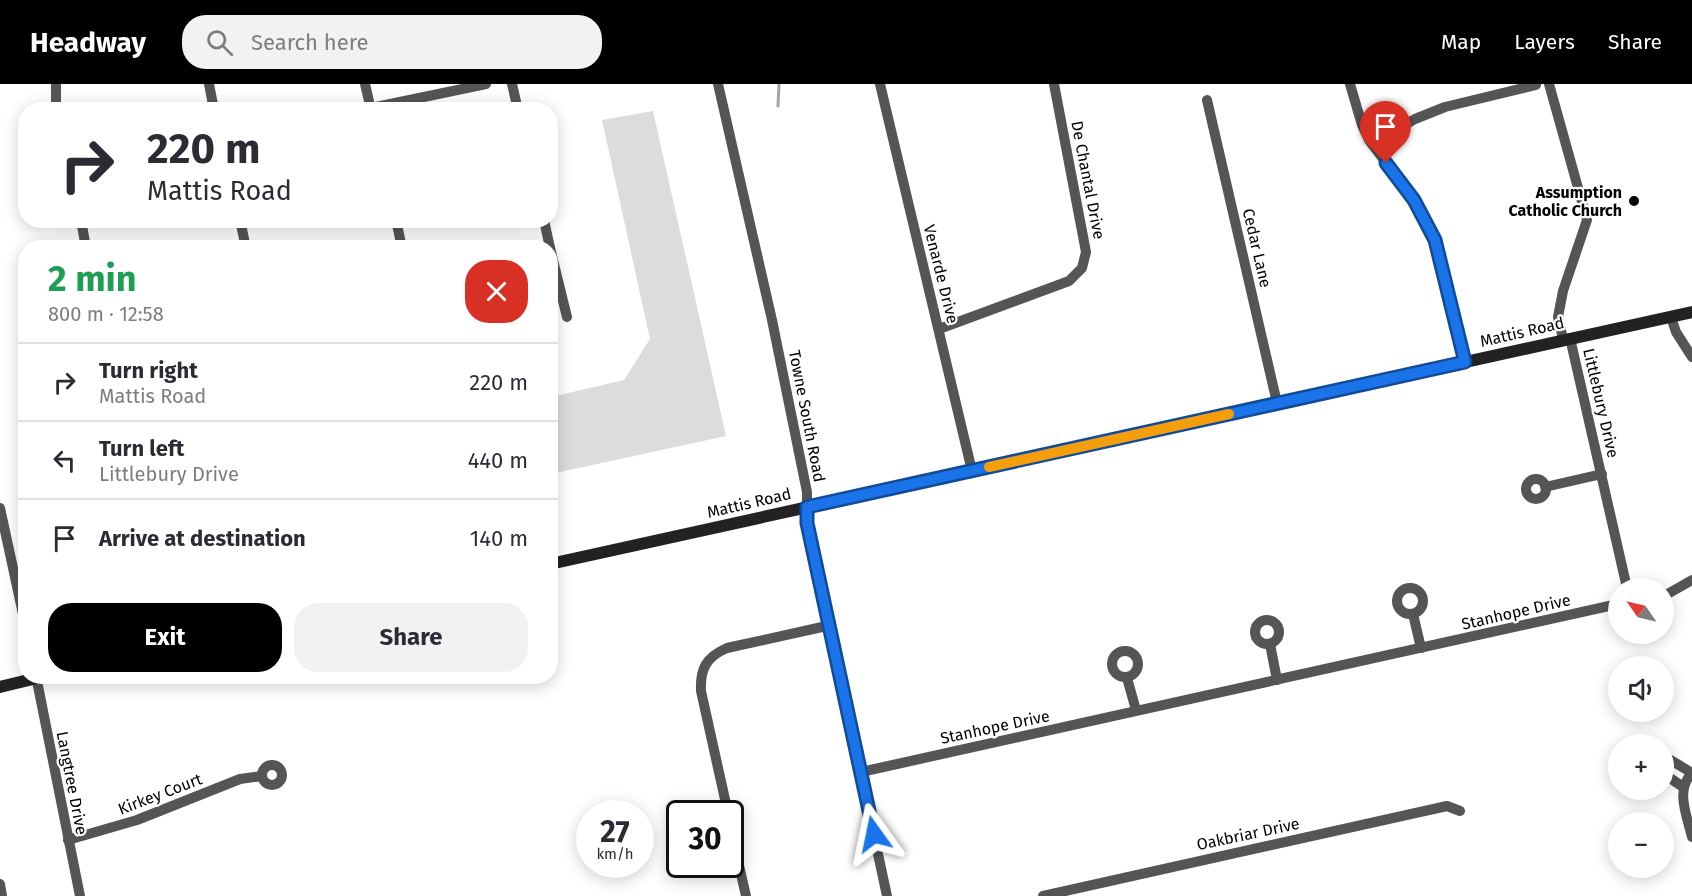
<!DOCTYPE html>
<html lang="en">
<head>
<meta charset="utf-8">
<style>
  body { margin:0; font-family:"Fira Sans",sans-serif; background:#f2f2f3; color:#2b2b33; height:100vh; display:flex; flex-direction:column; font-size:22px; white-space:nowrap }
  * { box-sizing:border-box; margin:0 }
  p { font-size:20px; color:#7c7c81 }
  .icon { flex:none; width:33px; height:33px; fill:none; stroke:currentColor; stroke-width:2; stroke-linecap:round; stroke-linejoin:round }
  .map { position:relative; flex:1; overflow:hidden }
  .drawer { position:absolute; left:18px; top:156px; width:540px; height:444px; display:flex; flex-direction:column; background:#fff; border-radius:24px; box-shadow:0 3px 15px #0003 }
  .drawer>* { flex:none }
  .banner { position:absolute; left:18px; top:18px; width:540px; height:126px; border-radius:24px; box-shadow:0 3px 15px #0003; background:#fff; color:#2b2b33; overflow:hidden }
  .needle { width:39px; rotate:304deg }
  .controls { position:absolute; left:1608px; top:494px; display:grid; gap:12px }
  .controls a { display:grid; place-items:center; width:66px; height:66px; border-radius:50%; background:#fff; box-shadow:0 3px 15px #0003; font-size:30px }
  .speed { position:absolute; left:576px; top:716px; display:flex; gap:12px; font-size:30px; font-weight:700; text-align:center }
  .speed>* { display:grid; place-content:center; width:78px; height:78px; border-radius:50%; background:#fff; box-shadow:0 3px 15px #0003; line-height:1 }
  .speed small { font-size:15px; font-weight:400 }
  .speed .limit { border:3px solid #111; border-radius:9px; background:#fff; color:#111 }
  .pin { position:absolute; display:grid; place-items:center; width:51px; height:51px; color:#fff; margin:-62px -26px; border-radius:50% 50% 50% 0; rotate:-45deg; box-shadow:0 0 6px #0007 }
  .pin .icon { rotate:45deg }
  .me { position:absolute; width:66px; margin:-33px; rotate:348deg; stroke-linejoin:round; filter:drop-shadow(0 0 4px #0008) }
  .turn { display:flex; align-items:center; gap:21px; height:126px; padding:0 30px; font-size:27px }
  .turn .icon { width:78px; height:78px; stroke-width:2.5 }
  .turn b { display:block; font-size:42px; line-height:51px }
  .round { display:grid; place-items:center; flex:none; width:63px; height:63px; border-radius:24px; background:#f2f2f3 }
  .summary { display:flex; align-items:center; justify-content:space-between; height:102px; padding:0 30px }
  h1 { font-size:36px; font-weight:700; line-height:45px; color:#1e9e55 }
  .primary-button { display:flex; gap:12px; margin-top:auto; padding:12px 30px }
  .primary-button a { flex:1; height:69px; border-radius:24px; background:#000; color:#fff; font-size:24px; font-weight:700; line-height:69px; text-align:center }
  .primary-button a+a { background:#f2f2f3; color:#2b2b33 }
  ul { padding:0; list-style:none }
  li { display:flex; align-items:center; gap:18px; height:78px; padding:0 30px; border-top:2px solid #e1e1e2 }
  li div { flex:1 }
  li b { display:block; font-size:22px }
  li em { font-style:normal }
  header { display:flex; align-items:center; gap:36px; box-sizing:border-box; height:84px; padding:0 30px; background:#000; color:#fff }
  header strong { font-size:28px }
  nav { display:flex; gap:33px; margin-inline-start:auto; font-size:21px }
  .search { width:420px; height:54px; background:#f2f2f3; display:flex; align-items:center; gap:15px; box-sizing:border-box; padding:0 21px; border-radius:24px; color:#7c7c81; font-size:22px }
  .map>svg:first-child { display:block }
  .green { fill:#dcdcdc }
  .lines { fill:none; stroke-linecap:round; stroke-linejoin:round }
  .stream { stroke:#a3a3a3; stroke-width:3 }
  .street { stroke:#555; stroke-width:10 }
  .secondary { stroke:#222; stroke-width:12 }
  .route-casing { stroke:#114b97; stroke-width:15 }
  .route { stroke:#1a73e8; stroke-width:10 }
  .slow { stroke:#f59e0b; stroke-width:10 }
  .poi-dot { fill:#000; stroke:#fff; stroke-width:2 }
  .labels { text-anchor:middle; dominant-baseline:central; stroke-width:4.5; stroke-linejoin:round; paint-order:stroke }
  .street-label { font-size:16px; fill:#000; stroke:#fff }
  .poi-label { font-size:16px; font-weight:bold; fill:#000; stroke:#fff; text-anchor:end }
</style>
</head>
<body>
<header>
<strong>Headway</strong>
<div class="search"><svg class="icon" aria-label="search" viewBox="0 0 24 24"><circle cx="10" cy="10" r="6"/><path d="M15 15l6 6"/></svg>Search here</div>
<nav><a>Map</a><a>Layers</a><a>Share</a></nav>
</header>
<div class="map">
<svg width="1692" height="812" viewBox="0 0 1692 812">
  <rect width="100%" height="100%" fill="#fff"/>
  <!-- green -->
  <polygon class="green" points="653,27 726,352 551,390 551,313 624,296 650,255 602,36"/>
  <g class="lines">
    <!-- stream -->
    <polyline class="stream" points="778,22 779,0"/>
    <!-- street -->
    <g class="street">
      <polyline points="209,0 214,26"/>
      <polyline points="365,0 371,26"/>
      <polyline points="512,0 518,26"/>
      <polyline points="718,0 772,236 807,408 807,439 887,812"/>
      <polyline points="880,0 972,387"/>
      <polyline points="1350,0 1362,41 1369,56 1414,116 1435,156 1465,278"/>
      <polyline points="1549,0 1587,136 1563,207 1558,233 1563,255"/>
      <polyline points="1207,16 1277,319"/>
      <polyline points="371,24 486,0"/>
      <polyline points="56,26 56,0"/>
      <polyline points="1372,60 1415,35 1445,23 1536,1"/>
      <polyline points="81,136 86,164"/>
      <polyline points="240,136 246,164"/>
      <polyline points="396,136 402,164"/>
      <polyline points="544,136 550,164"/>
      <polyline points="550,164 567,233"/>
      <polyline points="1671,233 1676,248 1692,273"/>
      <polyline points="939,245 1069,197 1082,184 1086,168 1054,0"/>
      <polyline points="1570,254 1627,504"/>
      <circle cx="1536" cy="405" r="10"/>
      <polyline points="1545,403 1602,390"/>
      <polyline points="0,424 26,544"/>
      <circle cx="1410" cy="517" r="13"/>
      <polyline points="1664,512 1692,496"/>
      <polyline points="1413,530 1421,564"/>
      <circle cx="1267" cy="548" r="12"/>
      <polyline points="1270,560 1277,596"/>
      <circle cx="1125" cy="580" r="13"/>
      <polyline points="36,592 80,812"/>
      <polyline points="1127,594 1136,626"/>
      <polyline points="1664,672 1692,689"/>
      <circle cx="272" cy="691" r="10"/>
      <polyline points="861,688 1618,520"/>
      <path d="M1692 689C1675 706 1687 732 1692 753"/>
      <polyline points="1664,690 1683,703"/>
      <path d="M728 729 701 607C700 585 706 573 727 564L831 541"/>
      <polyline points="730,742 746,812"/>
      <polyline points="68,756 137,736 240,695 262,692"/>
      <polyline points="0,800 2,812"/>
      <polyline points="1043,812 1447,722 1460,727"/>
    </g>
    <!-- secondary -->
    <g class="secondary">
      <polyline points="550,480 1692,228"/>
      <polyline points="0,603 45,592"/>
    </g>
  </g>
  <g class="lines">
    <!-- route casing -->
    <g class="route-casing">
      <polyline id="route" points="874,750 807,439 807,423 1465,278 1435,156 1414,116 1386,79"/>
    </g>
    <!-- route -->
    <use href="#route" class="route"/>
    <!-- slow -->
    <polyline class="slow" points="989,383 1229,330"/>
  </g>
  <!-- markers -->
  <circle class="poi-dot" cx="1634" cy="117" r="6"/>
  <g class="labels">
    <!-- street labels -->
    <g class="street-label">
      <text transform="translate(1088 96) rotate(79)">De Chantal Drive</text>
      <text transform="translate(1257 164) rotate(77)">Cedar Lane</text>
      <text transform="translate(941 190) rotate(76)">Venarde Drive</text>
      <text transform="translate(1522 248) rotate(-13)">Mattis Road</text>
      <text transform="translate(1601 319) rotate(77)">Littlebury Drive</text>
      <text transform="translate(807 332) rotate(79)">Towne South Road</text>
      <text transform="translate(749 419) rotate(-13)">Mattis Road</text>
      <text transform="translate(1516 528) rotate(-13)">Stanhope Drive</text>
      <text transform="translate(995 643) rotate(-12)">Stanhope Drive</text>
      <text transform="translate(72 699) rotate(79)">Langtree Drive</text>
      <text transform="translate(160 710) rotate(-21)">Kirkey Court</text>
      <text transform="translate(1248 750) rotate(-12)">Oakbriar Drive</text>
    </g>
    <!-- poi labels -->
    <g class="poi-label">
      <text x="1622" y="108">Assumption<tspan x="1622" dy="18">Catholic Church</tspan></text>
    </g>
  </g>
</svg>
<div class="controls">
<a><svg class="needle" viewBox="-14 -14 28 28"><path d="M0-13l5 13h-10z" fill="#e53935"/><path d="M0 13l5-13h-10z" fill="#7c7c81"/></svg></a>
<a><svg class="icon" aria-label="sound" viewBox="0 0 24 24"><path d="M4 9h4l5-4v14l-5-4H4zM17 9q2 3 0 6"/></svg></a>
<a>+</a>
<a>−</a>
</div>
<div class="speed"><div>27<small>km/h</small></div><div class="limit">30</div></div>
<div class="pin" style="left:1386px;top:79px;background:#d93025"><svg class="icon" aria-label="arrive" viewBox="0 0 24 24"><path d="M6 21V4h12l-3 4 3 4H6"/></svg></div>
<svg class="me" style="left:874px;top:750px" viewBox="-20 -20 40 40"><path d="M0-17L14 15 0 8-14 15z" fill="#1a73e8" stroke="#fff" stroke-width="4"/></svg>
<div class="banner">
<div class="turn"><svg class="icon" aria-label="right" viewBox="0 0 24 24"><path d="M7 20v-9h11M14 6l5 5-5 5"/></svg><div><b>220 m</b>Mattis Road</div></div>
</div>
<section class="drawer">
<div class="summary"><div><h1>2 min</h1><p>800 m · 12:58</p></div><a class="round" style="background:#d93025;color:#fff"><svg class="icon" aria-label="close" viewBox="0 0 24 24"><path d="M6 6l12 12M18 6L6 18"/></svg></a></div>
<ul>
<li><svg class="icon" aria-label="right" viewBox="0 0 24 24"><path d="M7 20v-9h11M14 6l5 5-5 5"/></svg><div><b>Turn right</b><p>Mattis Road</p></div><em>220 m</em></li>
<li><svg class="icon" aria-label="left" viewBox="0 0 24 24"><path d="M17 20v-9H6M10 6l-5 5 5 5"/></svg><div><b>Turn left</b><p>Littlebury Drive</p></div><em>440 m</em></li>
<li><svg class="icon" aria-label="arrive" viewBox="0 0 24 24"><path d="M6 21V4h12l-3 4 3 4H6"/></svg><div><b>Arrive at destination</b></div><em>140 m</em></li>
</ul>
<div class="primary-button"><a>Exit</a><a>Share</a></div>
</section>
</div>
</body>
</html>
